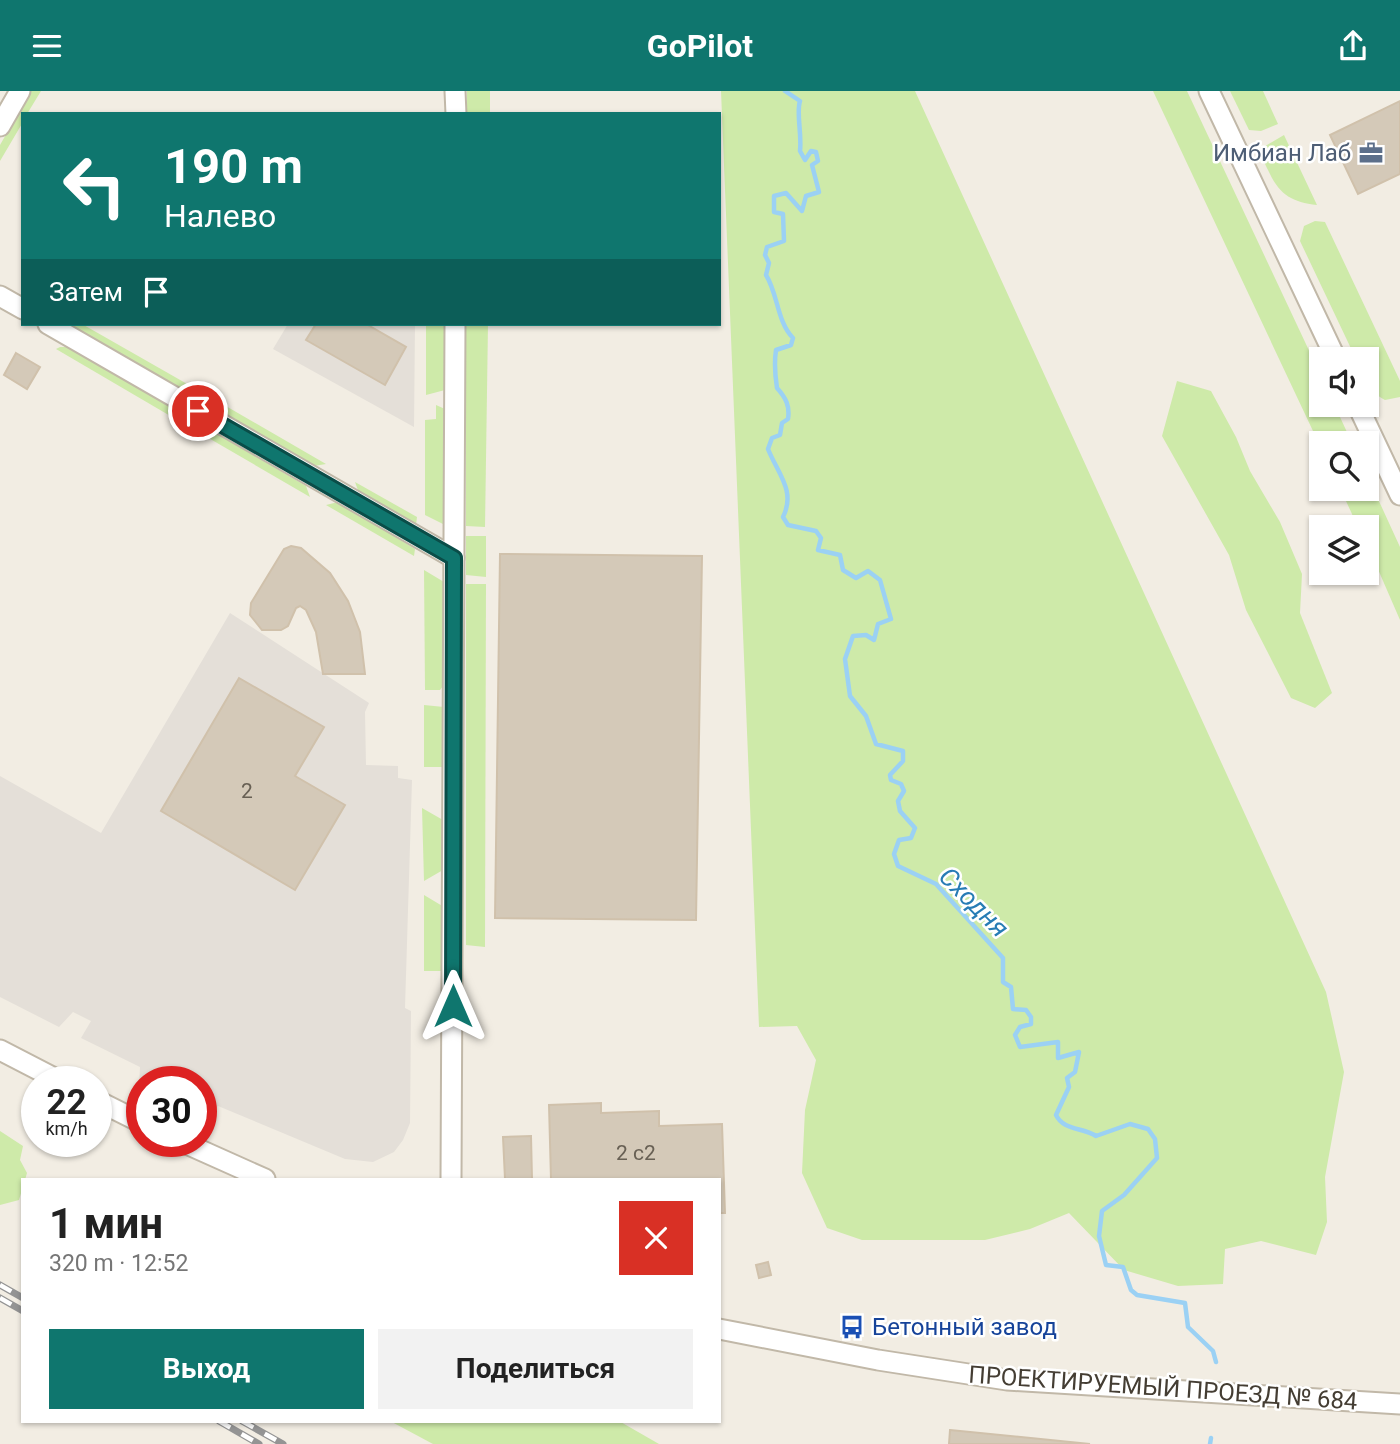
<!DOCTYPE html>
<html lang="ru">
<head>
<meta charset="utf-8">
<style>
  body { margin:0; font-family:Roboto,sans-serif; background:#f2f2f2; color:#222; height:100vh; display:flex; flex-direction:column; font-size:26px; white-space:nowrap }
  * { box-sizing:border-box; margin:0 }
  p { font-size:23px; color:#767676 }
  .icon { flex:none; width:38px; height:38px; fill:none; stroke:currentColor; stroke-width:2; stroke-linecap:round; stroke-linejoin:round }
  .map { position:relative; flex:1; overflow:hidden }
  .side { position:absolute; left:21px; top:1087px; width:700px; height:245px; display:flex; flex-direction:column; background:#fff; border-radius:0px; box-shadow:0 2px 5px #0004 }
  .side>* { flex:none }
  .guide { position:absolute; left:21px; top:21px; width:700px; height:214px; border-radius:0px; box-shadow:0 2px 5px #0004; background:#0f766e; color:#fff; overflow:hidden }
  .controls { position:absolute; left:1309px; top:256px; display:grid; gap:14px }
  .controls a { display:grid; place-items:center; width:70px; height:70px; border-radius:0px; background:#fff; box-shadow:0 2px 5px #0004; font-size:35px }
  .speed { position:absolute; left:21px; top:975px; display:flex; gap:14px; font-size:35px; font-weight:700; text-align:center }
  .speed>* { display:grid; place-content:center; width:91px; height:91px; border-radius:50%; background:#fff; box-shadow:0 2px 5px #0004; line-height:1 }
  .speed small { font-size:18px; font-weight:400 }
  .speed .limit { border:10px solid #d22; background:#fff; color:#111 }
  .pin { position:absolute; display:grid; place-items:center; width:60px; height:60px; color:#fff; margin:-30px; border:4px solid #fff; border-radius:50%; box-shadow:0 2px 7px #0007 }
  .me { position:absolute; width:77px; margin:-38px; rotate:0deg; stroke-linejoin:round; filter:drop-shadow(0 0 5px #0008) }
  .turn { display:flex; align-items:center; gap:24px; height:147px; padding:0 28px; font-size:32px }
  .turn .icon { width:91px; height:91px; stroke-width:2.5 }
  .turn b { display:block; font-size:49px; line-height:60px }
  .then { display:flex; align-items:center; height:66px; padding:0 28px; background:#0003; gap:14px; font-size:26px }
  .round { display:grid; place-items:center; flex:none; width:74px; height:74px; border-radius:0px; background:#f2f2f2 }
  .summary { display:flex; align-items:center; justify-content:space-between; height:119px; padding:0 28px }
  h1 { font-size:42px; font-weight:700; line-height:52px }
  .action { display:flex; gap:14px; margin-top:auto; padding:14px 28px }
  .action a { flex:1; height:80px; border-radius:0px; background:#0f766e; color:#fff; font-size:28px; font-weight:700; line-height:80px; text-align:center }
  .action a+a { background:#f2f2f2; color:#222 }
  header { display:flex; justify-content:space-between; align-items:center; height:91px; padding:0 28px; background:#0f766e; color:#fff; font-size:32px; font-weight:700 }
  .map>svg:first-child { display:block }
  .industrial { fill:#e4dfd8 }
  .green { fill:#ceeaa9 }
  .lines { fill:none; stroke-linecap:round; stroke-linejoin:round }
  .stream { stroke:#9bd1f4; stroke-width:4.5 }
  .building { fill:#d4c9b8; stroke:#d0c1ab; stroke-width:2 }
  .minor-casing { stroke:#c1b8a8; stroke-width:23 }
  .minor { stroke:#fff; stroke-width:19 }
  .rail-casing { stroke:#949494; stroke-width:7 }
  .rail { stroke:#fff; stroke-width:4.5; stroke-dasharray:13; stroke-linecap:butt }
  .route-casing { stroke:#0a4d48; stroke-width:18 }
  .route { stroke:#0f766e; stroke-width:12 }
  .labels { text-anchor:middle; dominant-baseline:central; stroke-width:5; stroke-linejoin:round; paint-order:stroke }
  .number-label { font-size:21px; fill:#686054 }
  .service-label { font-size:24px; fill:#4e5e75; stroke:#fff; text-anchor:end }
  .transit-label { font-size:24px; fill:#164399; stroke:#fff; text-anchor:start }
  .street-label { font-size:24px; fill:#443d33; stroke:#fff }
  .water-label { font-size:26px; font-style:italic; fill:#277cb5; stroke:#fff }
</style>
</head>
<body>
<header><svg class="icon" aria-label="menu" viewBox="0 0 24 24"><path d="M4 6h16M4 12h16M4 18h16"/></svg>GoPilot<svg class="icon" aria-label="share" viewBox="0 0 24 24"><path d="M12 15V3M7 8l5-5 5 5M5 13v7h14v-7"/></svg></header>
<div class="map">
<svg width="1400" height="1353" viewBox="0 0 1400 1353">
  <rect width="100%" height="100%" fill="#f2ede3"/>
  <!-- industrial -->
  <g class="industrial">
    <polygon points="288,233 415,233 414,336 273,258"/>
    <polygon points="230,522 369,612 365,621 366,674 398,675 398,687 412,689 405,917 411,920 410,1032 403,1049 394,1061 373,1071 345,1068 218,1015 203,1025 201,990 142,990 142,996 139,994 140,976 81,947 91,930 73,921 59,936 0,906 0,685 101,742"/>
  </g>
  <!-- green -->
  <g class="green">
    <polygon points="31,0 41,0 27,23 23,23 23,31 0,70 0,54"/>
    <rect x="467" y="0" width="23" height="23"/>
    <polygon points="721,0 915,0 1326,901 1344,981 1325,1086 1327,1131 1316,1164 1261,1150 1225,1158 1223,1193 1178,1195 1124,1179 1069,1122 1030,1138 985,1149 862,1149 827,1137 802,1082 805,1019 816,969 797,935 759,936"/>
    <polygon points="1153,0 1187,0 1321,285 1321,313 1334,313 1352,352 1321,352 1321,357"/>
    <polygon points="1230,0 1263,0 1278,33 1261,40 1249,39"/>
    <path d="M1284 44 1317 114C1291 111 1279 103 1268 79 1264 71 1261 66 1262 57Z"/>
    <path d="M1315 130 1325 131 1400 290V306L1385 309C1366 299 1367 287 1367 268H1356L1300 150 1304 135Z"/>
    <polygon points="66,233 82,233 203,302 199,309"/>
    <polygon points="426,233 445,233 445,299 426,304"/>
    <polygon points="466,233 488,233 485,436 466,435"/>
    <polygon points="60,256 67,256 188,326 184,333 56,258"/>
    <polygon points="1177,290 1211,300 1236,346 1250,380 1280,431 1302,483 1300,522 1332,602 1315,617 1291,607 1246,519 1229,464 1162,345"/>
    <polygon points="212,307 326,373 314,375 208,315"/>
    <polygon points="436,314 445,318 443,433 425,424 425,329 436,328"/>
    <polygon points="197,331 306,395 310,406 193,338"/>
    <polygon points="1367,384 1400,456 1400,529 1367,453 1367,436 1358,436 1340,397 1367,397"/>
    <polygon points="355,391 417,426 416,434 359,402"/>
    <polygon points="338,411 415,458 414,465 326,414"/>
    <polygon points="466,445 486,445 486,486 466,484"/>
    <polygon points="424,479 444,491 443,595 440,599 425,599"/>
    <polygon points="466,493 486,493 485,856 466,854"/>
    <polygon points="424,614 444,616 444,676 424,676"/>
    <polygon points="422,717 443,729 443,779 424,790"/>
    <polygon points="424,804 444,816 443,880 424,880"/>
    <polygon points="0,1040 23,1055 20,1069 27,1082 19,1109 0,1114"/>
    <polygon points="390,1330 619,1330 659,1353 433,1353"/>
  </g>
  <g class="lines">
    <!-- stream -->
    <g class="stream">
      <path d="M785 0 800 10C796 22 802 42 800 60L805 69 811 60 816 61 818 70 812 74 819 101 806 105 802 120 786 102 774 105V121L783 123 784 150 767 156 765 164 769 172 766 184C778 203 777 231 793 247L791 254 776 259C774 272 775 284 777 297 786 307 790 315 788 328L782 332 780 344 772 347 768 358C778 383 796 400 783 426L788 434 816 440 821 447 818 459 840 464 843 479 856 487 868 480 880 489 891 528 878 533 874 549 866 544 853 545 845 568 850 605 866 625 876 653 903 660V670L890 684 891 689 901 693 904 700 898 710 900 720 915 737 911 747 899 749 894 763 898 775 936 793 1003 867V891L1011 896 1013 918 1026 919 1031 926V933L1020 936 1015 944 1020 956 1058 951V967L1079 961 1075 981 1067 987 1069 996 1056 1024C1064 1040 1082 1036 1096 1045L1130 1033 1148 1038 1155 1048 1157 1067 1124 1104 1102 1120 1099 1145 1106 1174 1123 1176 1131 1199 1137 1204 1185 1212 1188 1236 1213 1260 1216 1271"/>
      <polyline points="1210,1353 1211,1347"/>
    </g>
  </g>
  <!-- building -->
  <g class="building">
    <polygon points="1400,10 1400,83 1358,103 1330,44"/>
    <polygon points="316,233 366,233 406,256 385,294 306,249"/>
    <polygon points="16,262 40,276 27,298 4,284"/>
    <polygon points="291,455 301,457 330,482 348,510 360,541 365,583 323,583 316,541 306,519 300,515 296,517 288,535 281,539 262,539 250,524 251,512 284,458"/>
    <polygon points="500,463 702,465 696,829 495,827"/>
    <polygon points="239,587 324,636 295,685 345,714 295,799 161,720"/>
    <polygon points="601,1012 601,1022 659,1020 659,1035 722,1033 725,1122 719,1122 719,1088 551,1088 549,1014"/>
    <polygon points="531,1045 532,1088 505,1088 503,1046"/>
    <polygon points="768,1171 771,1184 759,1187 756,1174"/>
    <polygon points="950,1339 1090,1353 949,1353"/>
  </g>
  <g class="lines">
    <!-- minor casing -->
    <g class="minor-casing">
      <g id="minor">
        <polyline points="455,0 456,23"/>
        <polyline points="1209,0 1336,268"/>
        <polyline points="0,35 20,0"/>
        <polyline points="0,205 23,218"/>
        <polyline points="48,233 454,467"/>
        <polyline points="1357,313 1400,404"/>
        <polyline points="0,959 60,990"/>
        <polyline points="96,1009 142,1032"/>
        <polyline points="180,1050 265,1088"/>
        <polyline points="451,1088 455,233"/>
        <polyline points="719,1238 878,1269 1007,1289 1400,1313"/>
      </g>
    </g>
    <!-- minor -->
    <use href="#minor" class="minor"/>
    <!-- rail casing -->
    <g class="rail-casing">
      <g id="rail">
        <polyline points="0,1194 23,1207"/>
        <polyline points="0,1207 23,1220"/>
        <polyline points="219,1330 259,1353"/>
        <polyline points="242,1330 283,1353"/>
      </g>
    </g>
    <!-- rail -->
    <use href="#rail" class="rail"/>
  </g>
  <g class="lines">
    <!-- route casing -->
    <g class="route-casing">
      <polyline id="route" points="198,320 454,467 453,915"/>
    </g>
    <!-- route -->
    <use href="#route" class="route"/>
  </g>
  <!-- icons -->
  <defs>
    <g id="office-bare" transform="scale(1.89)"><path d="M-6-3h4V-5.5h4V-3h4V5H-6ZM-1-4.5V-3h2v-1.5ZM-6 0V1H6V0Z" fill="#5c6f8a" stroke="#fff" stroke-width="2.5" paint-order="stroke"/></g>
    <g id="bus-bare" transform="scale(1.89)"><path d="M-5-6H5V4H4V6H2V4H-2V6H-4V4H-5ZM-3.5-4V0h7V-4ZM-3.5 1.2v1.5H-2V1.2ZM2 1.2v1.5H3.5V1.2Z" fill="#1a4fb4" stroke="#fff" stroke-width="2.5" paint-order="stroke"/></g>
  </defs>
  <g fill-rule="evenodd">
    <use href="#office-bare" x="1371" y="62"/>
    <use href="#bus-bare" x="852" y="1236"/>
  </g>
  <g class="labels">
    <!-- number labels -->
    <g class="number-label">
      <text x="247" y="700">2</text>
      <text x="636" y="1062">2 с2</text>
    </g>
    <!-- service labels -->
    <g class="service-label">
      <text x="1351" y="62">Имбиан Лаб</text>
    </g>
    <!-- transit labels -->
    <g class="transit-label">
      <text x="872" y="1236">Бетонный завод</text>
    </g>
    <!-- street labels -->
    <g class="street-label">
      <text transform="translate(1163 1297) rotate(4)">ПРОЕКТИРУЕМЫЙ ПРОЕЗД № 684</text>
    </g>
    <!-- water labels -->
    <g class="water-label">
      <text transform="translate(974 811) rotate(45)">Сходня</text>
    </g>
  </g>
</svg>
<div class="controls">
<a><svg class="icon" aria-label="sound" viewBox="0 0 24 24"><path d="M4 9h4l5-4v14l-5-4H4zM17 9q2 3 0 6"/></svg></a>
<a><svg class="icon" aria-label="search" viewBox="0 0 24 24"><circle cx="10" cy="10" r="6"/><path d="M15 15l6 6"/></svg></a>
<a><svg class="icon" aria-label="layers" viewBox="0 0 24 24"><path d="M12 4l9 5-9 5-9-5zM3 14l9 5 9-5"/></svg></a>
</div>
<div class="speed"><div>22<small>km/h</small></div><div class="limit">30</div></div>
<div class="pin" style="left:198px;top:320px;background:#d93025"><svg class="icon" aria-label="arrive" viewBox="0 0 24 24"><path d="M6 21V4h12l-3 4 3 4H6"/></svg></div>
<svg class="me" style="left:453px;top:915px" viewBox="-20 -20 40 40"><path d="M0-17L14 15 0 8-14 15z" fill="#0f766e" stroke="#fff" stroke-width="4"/></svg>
<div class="guide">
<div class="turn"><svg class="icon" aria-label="left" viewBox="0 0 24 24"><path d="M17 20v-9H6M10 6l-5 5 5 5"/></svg><div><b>190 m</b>Налево</div></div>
<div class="then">Затем<svg class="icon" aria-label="arrive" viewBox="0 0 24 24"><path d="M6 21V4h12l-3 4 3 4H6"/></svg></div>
</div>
<section class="side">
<div class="summary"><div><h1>1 мин</h1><p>320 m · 12:52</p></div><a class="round" style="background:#d93025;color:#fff"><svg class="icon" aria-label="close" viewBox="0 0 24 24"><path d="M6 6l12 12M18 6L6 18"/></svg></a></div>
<div class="action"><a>Выход</a><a>Поделиться</a></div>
</section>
</div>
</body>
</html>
